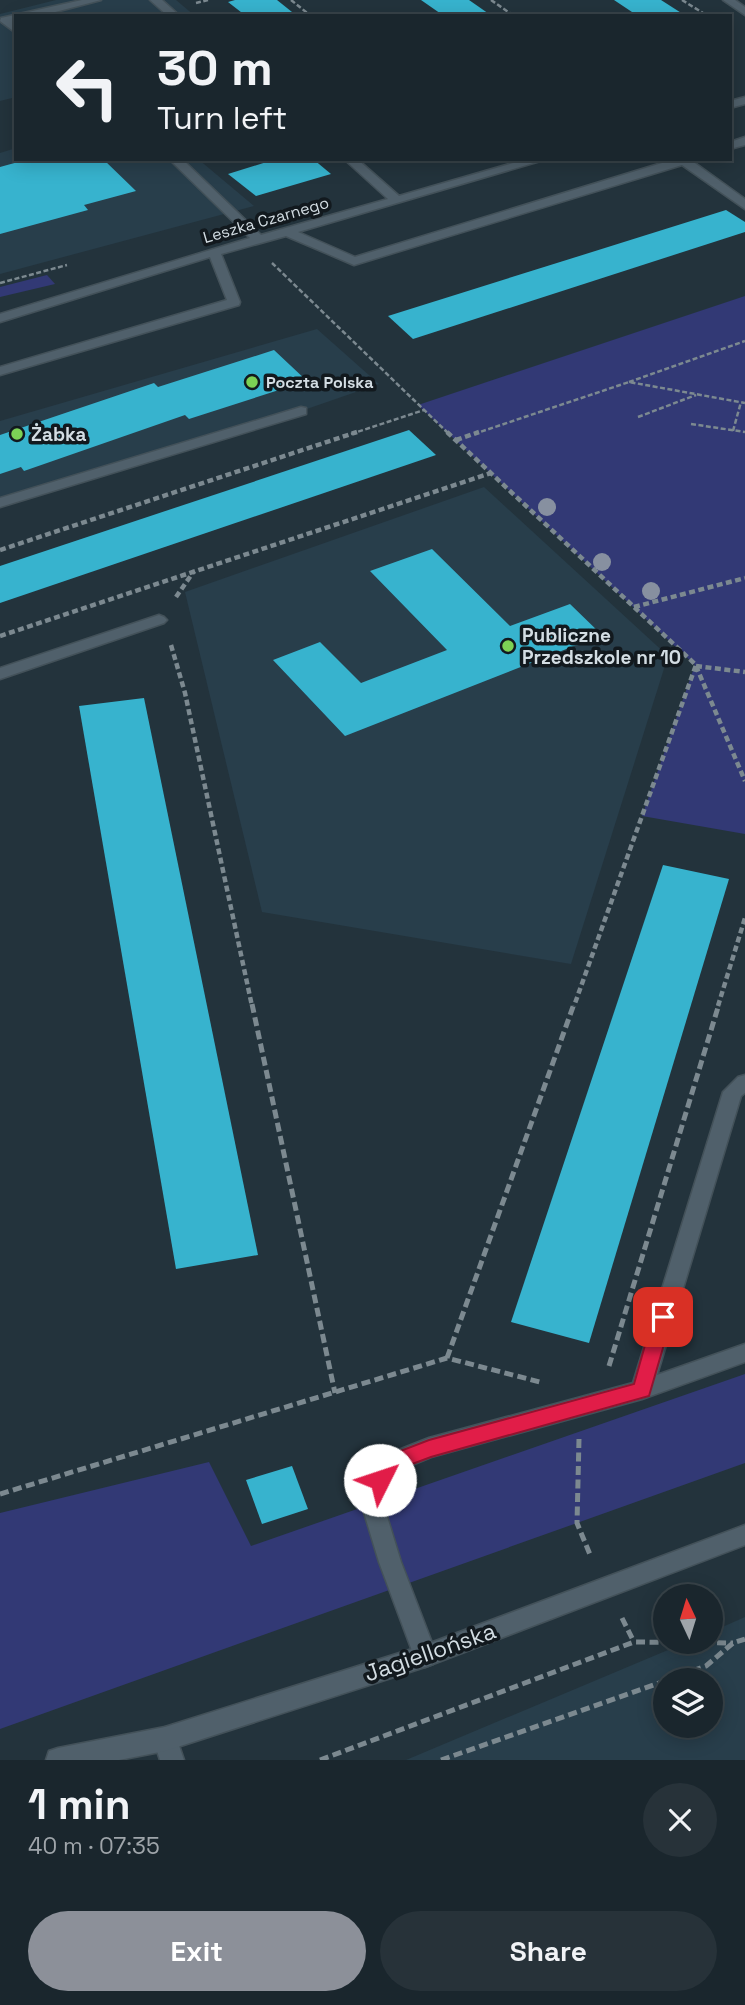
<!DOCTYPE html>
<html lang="en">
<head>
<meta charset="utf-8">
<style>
  body { margin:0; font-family:"Space Grotesk",sans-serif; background:#273239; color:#f1f3f6; height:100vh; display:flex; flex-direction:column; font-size:26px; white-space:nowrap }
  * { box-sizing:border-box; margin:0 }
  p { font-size:23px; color:#9fa5aa }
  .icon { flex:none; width:38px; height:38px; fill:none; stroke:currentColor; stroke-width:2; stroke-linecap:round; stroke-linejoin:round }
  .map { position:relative; height:1760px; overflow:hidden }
  .drawer { display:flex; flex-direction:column; background:#1a262d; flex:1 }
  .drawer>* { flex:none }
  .guide { position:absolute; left:14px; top:14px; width:718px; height:147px; border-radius:0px; box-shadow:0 4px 18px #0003,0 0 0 2px #384349; background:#1a262d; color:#f1f3f6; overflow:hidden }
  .needle { width:46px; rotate:356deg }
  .fabs { position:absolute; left:653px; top:1584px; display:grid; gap:14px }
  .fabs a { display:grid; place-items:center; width:70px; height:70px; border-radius:50%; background:#1a262d; box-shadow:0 4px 18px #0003,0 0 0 2px #384349; font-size:35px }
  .pin { position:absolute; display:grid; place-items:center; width:60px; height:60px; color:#fff; margin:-30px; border-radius:14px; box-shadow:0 4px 10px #0006 }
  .me { position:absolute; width:77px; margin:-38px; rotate:49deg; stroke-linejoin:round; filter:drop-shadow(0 0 5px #0008) }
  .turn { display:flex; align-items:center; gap:24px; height:147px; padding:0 28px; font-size:32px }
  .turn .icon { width:91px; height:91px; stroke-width:2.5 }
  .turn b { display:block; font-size:49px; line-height:60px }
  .round { display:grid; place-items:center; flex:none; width:74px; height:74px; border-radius:37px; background:#273239 }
  .summary { display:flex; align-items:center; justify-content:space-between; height:119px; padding:0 28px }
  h1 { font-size:42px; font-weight:800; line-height:52px }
  .primary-button { display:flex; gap:14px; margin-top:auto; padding:14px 28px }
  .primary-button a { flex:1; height:80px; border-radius:42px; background:#8c9099; color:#fff; font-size:28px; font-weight:800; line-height:80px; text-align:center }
  .primary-button a+a { background:#273239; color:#f1f3f6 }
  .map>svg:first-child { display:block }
  .built { fill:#283e4b; fill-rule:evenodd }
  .green { fill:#323975 }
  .building { fill:#37b3ce }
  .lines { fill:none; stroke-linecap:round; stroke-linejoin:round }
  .service-casing { stroke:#435159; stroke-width:3 }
  .minor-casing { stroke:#435159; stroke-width:3 }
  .tertiary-casing { stroke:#435159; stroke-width:3 }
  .path-far2 { stroke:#7c8990; stroke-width:2.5; stroke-dasharray:5 2.5; stroke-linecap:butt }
  .path-far1 { stroke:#7c8990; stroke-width:4.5; stroke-dasharray:6 3.5; stroke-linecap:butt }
  .path { stroke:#7c8990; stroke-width:5; stroke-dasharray:9 4.5; stroke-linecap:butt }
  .service { fill:#50606b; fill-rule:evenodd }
  .minor { fill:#50606b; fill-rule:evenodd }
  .tertiary { fill:#50606b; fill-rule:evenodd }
  .tree { fill:#8790a0 }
  .route { fill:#e11d48; stroke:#92132f; stroke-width:2 }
  .poi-dot { fill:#7cd155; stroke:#12191e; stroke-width:2.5 }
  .labels { text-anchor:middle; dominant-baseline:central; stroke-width:7; stroke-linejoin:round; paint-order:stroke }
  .far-street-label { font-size:16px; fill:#d3dde3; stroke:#12191e }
  .far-poi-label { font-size:16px; font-weight:bold; fill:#d3dde3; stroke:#12191e; text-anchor:start }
  .poi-label { font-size:19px; font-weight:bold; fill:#d3dde3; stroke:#12191e; text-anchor:start }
  .near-street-label { font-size:23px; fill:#d3dde3; stroke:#12191e }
</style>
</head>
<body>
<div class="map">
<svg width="745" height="1760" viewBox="0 0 745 1760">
  <rect width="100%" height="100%" fill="#23333c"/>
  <!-- built -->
  <g class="built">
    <polygon points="56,0 176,0 195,16 16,16 16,97 0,101 0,14"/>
    <polygon points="16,148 16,159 198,159 254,206 0,274 0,153"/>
    <polygon points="317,329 379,384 301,411 0,503 0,421"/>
    <polygon points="484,487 668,656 571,964 262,912 185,592"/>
    <path d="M745 1617V1760H406L687 1642H710L711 1632ZM665 1680H710V1726H665Z"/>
  </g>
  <!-- green -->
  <g class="green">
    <polygon points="47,275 55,284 0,297 0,287"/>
    <polygon points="745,296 745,834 642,816 695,665 418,405"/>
    <polygon points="745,1374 745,1463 0,1729 0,1513 209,1462 251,1546"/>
  </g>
  <!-- building -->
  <g class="building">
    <polygon points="235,0 277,0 297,16 246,16 228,2"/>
    <polygon points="421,0 469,0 492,16 444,16"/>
    <polygon points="614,0 661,0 686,16 638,16"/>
    <polygon points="29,159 103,159 136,191 84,205 88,210 0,234 0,167"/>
    <polygon points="276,159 313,159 331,174 256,196 228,174"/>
    <polygon points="726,210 745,222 745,232 413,339 388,316"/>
    <polygon points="274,350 307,381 189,419 185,415 24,471 21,467 0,474 0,435 154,383 158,387"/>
    <polygon points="409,430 436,455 0,603 0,566"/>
    <polygon points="432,549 510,626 570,604 602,635 345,736 273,660 320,642 361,683 447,650 370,571"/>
    <polygon points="144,698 258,1255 176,1269 79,706"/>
    <polygon points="663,865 729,879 589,1343 511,1322"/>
    <polygon points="292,1466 308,1509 262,1524 246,1480"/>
  </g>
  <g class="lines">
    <!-- service casing -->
    <g class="service-casing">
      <polygon id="service" points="165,1727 174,1731 184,1760 160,1760 153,1739 156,1731"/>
    </g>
    <!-- minor casing -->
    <g class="minor-casing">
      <g id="minor">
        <polygon points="82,0 101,0 40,16 16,16 16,21 13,22 16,33 0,21 1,18"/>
        <polygon points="150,0 162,0 180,16 168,16"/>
        <polygon points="723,0 735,0 745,7 745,15"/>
        <polygon points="745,97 745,104 730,108 730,101"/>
        <polygon points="745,137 745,145 730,149 730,142"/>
        <polygon points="169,159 182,159 261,235 388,199 344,159 357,159 399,196 527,159 547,159 298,232 355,257 675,159 694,159 692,161 745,199 745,209 682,165 354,265 286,236 221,254 240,302 239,305 0,375 0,367 227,300 210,257 0,322 0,314 250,238"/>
        <polygon points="301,407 306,408 306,414 0,507 0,498"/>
        <polygon points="159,615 164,617 167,620 164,623 0,679 0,668"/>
        <polygon points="745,1075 745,1093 741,1096 657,1375 745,1344 745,1362 642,1399 431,1457 397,1471 381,1497 401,1562 437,1656 433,1664 425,1667 417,1664 379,1562 359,1496 381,1457 429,1438 633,1383 723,1092 738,1077"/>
      </g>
    </g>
    <!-- tertiary casing -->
    <g class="tertiary-casing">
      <polygon id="tertiary" points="745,1525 745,1545 425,1667 165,1751 119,1760 46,1760 49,1751 58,1748 165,1727 425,1645"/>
    </g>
    <!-- path-far2 -->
    <g class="path-far2">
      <polyline points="291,0 311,16"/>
      <polyline points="491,0 514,16"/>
      <polyline points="682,0 703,13"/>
      <polyline points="196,3 208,0"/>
      <polyline points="272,263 449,434"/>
      <polyline points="0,283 67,265"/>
      <polyline points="629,382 745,341"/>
      <polyline points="638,417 696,395"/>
      <polyline points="691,424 745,432"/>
      <polyline points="733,431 741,402"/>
      <polyline points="351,434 424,410"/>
      <polyline points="474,434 629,382 745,403"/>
    </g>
    <!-- path-far1 -->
    <g class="path-far1">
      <polyline points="447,432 696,665 574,1006"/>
      <polyline points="456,440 479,432"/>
      <polyline points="0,550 357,432"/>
      <polyline points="176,597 194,571"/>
      <polyline points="634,607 745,578"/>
      <polyline points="0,636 491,473"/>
      <polyline points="171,645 185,693 252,1006"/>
      <polyline points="696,666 745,781"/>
      <polyline points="696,666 745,672"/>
      <polyline points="718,1006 745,918"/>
    </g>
    <!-- path -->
    <g class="path">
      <polyline points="252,1004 335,1393"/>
      <polyline points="447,1358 574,1004"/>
      <polyline points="609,1366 719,1004"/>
      <polyline points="579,1439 577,1523 591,1557"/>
      <polyline points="0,1494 447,1358 540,1382"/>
      <polyline points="622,1618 634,1642"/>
      <polyline points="667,1680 706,1666 733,1643 745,1639"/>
      <polyline points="320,1760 634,1642 733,1643"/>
      <polyline points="441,1760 665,1681"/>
    </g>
    <!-- service -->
    <use href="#service" class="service"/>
    <!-- minor -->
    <use href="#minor" class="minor"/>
    <!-- tertiary -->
    <use href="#tertiary" class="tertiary"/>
  </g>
  <!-- trees -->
  <g class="tree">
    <circle cx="547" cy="507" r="9"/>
    <circle cx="602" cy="562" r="9"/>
    <circle cx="651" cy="591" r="9"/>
  </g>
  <!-- route -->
  <polygon class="route" points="663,1309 669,1312 672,1317 649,1396 431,1457 396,1470 387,1486 380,1489 373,1486 370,1480 382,1458 429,1440 634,1384 653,1317 656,1312"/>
  <!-- markers -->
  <g class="poi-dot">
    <circle cx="252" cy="382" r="7"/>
    <circle cx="17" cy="434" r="7"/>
    <circle cx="508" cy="646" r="7"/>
  </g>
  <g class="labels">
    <!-- far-street labels -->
    <g class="far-street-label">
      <text transform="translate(266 220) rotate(-16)">Leszka Czarnego</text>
    </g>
    <!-- far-poi labels -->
    <g class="far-poi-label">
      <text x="266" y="382">Poczta Polska</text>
    </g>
    <!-- poi labels -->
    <g class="poi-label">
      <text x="31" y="434">Żabka</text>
      <text x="522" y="635">Publiczne<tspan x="522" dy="22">Przedszkole nr 10</tspan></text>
    </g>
    <!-- near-street labels -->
    <g class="near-street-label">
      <text transform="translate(430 1652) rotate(-19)">Jagiellońska</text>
    </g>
  </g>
</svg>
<div class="fabs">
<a><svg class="needle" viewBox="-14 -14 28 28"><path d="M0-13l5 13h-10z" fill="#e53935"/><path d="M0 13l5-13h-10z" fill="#9fa5aa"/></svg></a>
<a><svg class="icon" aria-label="layers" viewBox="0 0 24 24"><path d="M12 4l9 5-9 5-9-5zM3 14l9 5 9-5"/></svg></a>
</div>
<div class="pin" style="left:663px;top:1317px;background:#d93025"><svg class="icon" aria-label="arrive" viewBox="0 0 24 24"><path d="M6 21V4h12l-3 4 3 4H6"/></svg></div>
<svg class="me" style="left:380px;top:1480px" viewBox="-20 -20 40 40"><circle r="19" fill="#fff"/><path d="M0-13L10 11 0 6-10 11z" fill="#e11d48"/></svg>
<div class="guide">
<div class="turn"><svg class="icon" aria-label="left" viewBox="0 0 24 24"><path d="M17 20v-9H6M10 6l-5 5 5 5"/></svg><div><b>30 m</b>Turn left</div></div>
</div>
</div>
<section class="drawer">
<div class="summary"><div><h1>1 min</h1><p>40 m · 07:35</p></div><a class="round"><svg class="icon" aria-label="close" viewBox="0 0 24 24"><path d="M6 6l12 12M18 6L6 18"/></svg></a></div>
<div class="primary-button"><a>Exit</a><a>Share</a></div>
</section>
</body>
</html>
